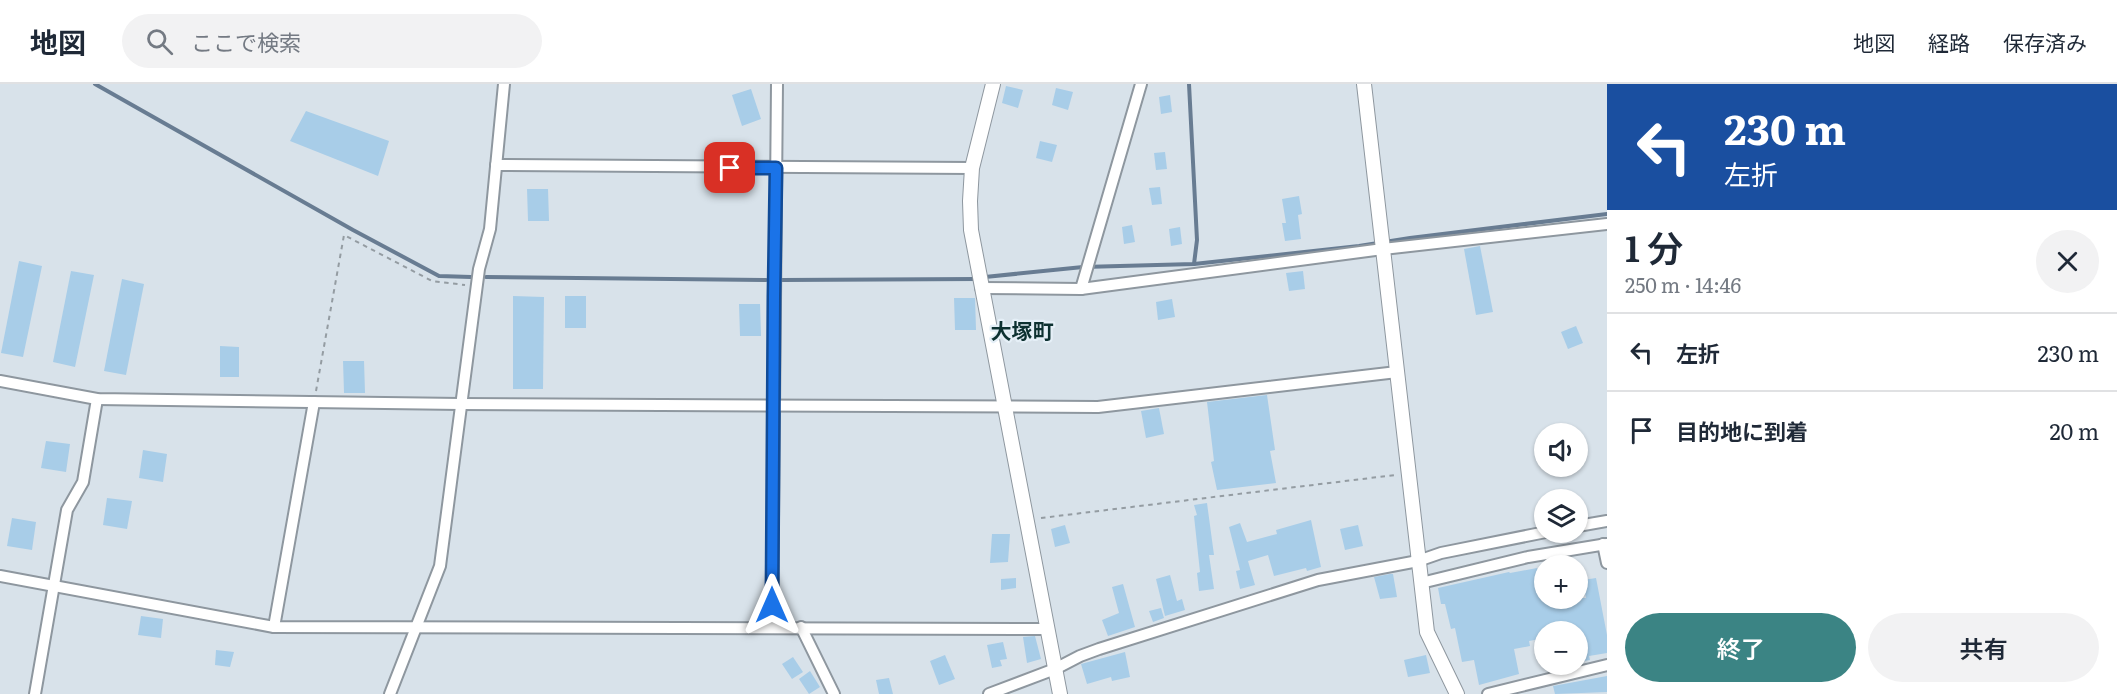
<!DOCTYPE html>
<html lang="ja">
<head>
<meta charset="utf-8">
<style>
  body { margin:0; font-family:Literata,"Noto Sans JP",serif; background:#f2f2f3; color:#1f2937; height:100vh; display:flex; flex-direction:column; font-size:22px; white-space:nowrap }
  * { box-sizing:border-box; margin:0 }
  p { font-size:20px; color:#747a83 }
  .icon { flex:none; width:33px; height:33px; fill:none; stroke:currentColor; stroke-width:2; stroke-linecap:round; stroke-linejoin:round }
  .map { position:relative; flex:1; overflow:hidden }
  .drawer { display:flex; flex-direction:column; background:#fff; width:510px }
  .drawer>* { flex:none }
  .guide { background:#1a4fa0; color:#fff; overflow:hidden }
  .fabs { position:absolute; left:1534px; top:339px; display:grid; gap:12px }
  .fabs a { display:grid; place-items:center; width:54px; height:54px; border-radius:50%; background:#fff; box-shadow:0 2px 4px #0004; font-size:30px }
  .pin { position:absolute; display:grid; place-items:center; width:51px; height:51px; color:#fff; margin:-26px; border-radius:12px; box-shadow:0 3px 9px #0006 }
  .me { position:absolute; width:66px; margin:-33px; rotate:0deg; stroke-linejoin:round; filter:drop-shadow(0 0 4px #0008) }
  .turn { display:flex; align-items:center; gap:21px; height:126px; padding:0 18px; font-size:27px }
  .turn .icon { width:78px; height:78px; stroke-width:2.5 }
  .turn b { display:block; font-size:42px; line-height:51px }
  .round { display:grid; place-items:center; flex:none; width:63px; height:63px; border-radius:32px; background:#f2f2f3 }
  .headline { display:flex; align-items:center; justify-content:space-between; height:102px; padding:0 18px }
  h1 { font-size:36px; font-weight:600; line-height:45px }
  .button { display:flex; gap:12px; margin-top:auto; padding:12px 18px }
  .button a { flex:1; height:69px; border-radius:36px; background:#3b8484; color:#fff; font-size:24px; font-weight:600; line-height:69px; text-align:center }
  .button a+a { background:#f2f2f3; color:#1f2937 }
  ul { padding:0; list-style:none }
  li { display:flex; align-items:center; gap:18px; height:78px; padding:0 18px; border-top:2px solid #e0e1e3 }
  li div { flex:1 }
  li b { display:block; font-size:22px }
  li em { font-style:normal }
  header { display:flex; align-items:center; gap:36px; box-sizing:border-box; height:84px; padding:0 30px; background:#fff; border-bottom:2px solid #e0e1e3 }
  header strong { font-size:28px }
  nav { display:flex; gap:33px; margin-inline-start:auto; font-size:21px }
  .search { width:420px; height:54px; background:#f2f2f3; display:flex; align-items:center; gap:15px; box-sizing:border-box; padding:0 21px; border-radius:33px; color:#747a83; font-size:22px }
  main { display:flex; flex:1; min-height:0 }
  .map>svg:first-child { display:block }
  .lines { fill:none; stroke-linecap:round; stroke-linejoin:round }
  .stream { stroke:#687c92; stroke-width:4 }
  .building { fill:#a8cde8 }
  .minor-casing { stroke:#8e979f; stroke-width:14 }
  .tertiary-casing { stroke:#8e979f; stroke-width:16 }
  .path { stroke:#949ca2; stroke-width:2; stroke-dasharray:4.5 4.5; stroke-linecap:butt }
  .minor { stroke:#fff; stroke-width:10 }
  .tertiary { stroke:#fff; stroke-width:14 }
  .route-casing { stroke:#114b97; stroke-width:15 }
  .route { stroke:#1a73e8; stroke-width:10 }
  .labels { text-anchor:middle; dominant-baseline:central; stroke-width:4.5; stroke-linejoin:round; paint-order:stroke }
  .neighbourhood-label { font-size:21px; font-weight:bold; fill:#0d3131; stroke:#e5eff7 }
</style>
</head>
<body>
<header>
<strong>地図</strong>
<div class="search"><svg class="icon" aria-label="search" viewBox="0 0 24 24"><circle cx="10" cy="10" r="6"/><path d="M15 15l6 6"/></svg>ここで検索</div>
<nav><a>地図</a><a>経路</a><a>保存済み</a></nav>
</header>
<main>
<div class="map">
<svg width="1607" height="610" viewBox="0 0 1607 610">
  <rect width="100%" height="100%" fill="#d8e2ea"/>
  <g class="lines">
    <!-- stream -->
    <g class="stream">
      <polyline points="95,0 353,146 439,192 471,193"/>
      <polyline points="1189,0 1197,156 1194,180"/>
      <polyline points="486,193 766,196"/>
      <polyline points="985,193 1083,183 1194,180 1359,162 1410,154 1607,130"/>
      <polyline points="782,196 977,195"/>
    </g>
  </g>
  <!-- building -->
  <g class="building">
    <polygon points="1006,2 1023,6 1018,24 1002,19"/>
    <polygon points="1056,4 1073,8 1068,26 1052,21"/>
    <polygon points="751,5 761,35 742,42 732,11"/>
    <polygon points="1170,11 1172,28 1161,30 1159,13"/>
    <polygon points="306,27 389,57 378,92 290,57"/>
    <polygon points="1040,57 1057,61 1052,78 1036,74"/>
    <polygon points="1165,68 1167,85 1156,86 1154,69"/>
    <polygon points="1160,103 1162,120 1152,121 1149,104"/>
    <polygon points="527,105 548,105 549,137 528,137"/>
    <polygon points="1299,112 1302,130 1298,131 1301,155 1285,157 1282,139 1286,139 1282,115"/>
    <polygon points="1132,141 1135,158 1124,160 1122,143"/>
    <polygon points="1180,143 1182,160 1171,162 1169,145"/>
    <polygon points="1480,162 1493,228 1476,231 1464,165"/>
    <polygon points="19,177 42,182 23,273 1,269"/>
    <polygon points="71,187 94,191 75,283 53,278"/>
    <polygon points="1303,187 1305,205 1289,207 1286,189"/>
    <polygon points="122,195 144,200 126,291 104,287"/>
    <polygon points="513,212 544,213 543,305 513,305"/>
    <rect x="565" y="212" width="21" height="32"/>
    <polygon points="954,214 975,214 976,246 955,246"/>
    <polygon points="1172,215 1175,233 1158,236 1156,218"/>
    <polygon points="739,220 760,220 761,252 740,252"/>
    <polygon points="1576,242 1583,259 1568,265 1561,248"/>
    <polygon points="220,262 239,263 239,293 220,293"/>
    <polygon points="343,277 364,277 365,309 344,309"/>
    <polygon points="1267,311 1275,366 1270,367 1276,399 1217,406 1211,378 1214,377 1207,318"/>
    <polygon points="1159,324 1164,350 1146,354 1141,327"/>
    <polygon points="46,357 70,360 66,388 41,384"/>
    <polygon points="143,366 167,370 163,398 139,394"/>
    <polygon points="107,414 132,417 127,445 103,441"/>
    <polygon points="1207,419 1214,471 1209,471 1214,505 1199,507 1197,489 1200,488 1194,432 1197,431 1194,421"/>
    <polygon points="12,434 36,438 32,466 7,462"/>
    <polygon points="1311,436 1321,483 1307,487 1306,484 1274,492 1268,471 1248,477 1255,501 1240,505 1236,487 1240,486 1229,443 1240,439 1247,458 1277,450 1276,446"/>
    <polygon points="1065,441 1070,459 1055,463 1051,445"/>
    <polygon points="1358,441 1363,462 1345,466 1340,445"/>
    <polygon points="992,450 1010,450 1008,478 990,479"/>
    <polygon points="1537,484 1542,514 1586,514 1583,496 1596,494 1607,551 1607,569 1589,572 1590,576 1578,578 1578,548 1545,548 1545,554 1529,557 1530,562 1514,565 1519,590 1479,601 1474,576 1462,578 1455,544 1451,545 1445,520 1441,520 1438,504 1509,488 1510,489"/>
    <polygon points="1390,490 1393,490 1397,513 1380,515 1374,493"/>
    <polygon points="1170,491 1177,517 1182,515 1185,526 1165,532 1156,495"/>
    <polygon points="1016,494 1016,504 1001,506 1001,495"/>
    <polygon points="1123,500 1135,543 1108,552 1102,536 1119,529 1112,503"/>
    <polygon points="1161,524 1164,534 1153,538 1149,527"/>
    <polygon points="141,532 163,535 161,554 138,551"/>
    <polygon points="1035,552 1041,575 1027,579 1023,553"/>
    <polygon points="1003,558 1007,575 1000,576 1002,582 992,584 987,561"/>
    <polygon points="216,566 234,568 230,583 215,581"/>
    <polygon points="1125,568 1130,593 1112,597 1111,593 1087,600 1081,580"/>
    <polygon points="945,571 955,595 939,601 930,577"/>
    <polygon points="1426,571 1430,589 1408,593 1404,576"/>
    <polygon points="793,573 803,588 792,595 782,580"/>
    <polygon points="810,587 820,603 809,610 799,595"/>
    <polygon points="1607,592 1607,608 1555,610 1553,602"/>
    <polygon points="889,594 893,610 879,610 876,596"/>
  </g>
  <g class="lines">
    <!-- minor casing -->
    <g class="minor-casing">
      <g id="minor">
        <polyline points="496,81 972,84"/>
        <polyline points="981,204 1081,205 1383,165 1607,140"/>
        <polyline points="1081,205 1141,0"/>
        <polyline points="0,297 97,315 460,320 1098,323 1397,288"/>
        <polyline points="1578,442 1607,437"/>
        <polyline points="1603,460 1607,479"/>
        <polyline points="0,492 274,543 1047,545"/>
        <polyline points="1421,499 1528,473 1607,460"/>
        <polyline points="274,543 314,318"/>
        <polyline points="772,543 777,0"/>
        <polyline points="801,543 834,610"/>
        <polyline points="35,610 67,426 83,398 97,315"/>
        <polyline points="390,610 440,482 479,185 490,145 504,0"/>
        <polyline points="989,610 1055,585 1080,572 1099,565 1318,496 1418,477 1441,469 1546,448"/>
        <polyline points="1488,610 1607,581"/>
      </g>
    </g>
    <!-- tertiary casing -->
    <g class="tertiary-casing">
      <g id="tertiary">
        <polyline points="993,0 972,84 970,117 971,146 1060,610"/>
        <polyline points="1364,0 1427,548 1457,610"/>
      </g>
    </g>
    <!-- path -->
    <g class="path">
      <polyline points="316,307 344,151 432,197 465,201"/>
      <polyline points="1041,434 1395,391"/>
    </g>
    <!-- minor -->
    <use href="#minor" class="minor"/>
    <!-- tertiary -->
    <use href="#tertiary" class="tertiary"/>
  </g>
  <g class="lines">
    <!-- route casing -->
    <g class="route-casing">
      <polyline id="route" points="730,84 776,84 774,213 772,521"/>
    </g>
    <!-- route -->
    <use href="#route" class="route"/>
  </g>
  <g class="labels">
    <!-- neighbourhood labels -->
    <g class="neighbourhood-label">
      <text x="1022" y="245">大塚町</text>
    </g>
  </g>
</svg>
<div class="fabs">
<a><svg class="icon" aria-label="sound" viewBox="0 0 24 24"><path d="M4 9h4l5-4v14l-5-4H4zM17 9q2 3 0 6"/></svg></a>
<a><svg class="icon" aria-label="layers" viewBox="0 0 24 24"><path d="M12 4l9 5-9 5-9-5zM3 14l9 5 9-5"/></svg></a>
<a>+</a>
<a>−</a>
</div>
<div class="pin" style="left:730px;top:84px;background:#d93025"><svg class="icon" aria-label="arrive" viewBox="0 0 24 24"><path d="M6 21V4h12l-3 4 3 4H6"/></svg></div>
<svg class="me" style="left:772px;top:521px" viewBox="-20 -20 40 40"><path d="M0-17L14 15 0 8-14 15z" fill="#1a73e8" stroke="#fff" stroke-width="4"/></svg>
</div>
<section class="drawer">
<div class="guide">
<div class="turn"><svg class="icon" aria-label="left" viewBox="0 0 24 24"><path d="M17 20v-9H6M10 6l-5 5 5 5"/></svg><div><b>230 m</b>左折</div></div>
</div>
<div class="headline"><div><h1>1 分</h1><p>250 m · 14:46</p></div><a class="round"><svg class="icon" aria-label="close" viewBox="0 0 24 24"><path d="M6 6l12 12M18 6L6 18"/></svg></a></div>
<ul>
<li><svg class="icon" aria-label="left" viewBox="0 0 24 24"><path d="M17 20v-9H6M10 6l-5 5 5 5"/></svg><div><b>左折</b></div><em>230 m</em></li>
<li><svg class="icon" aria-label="arrive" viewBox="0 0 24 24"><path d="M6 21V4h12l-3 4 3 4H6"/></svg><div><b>目的地に到着</b></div><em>20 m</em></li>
</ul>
<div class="button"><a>終了</a><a>共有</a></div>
</section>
</main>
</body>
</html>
